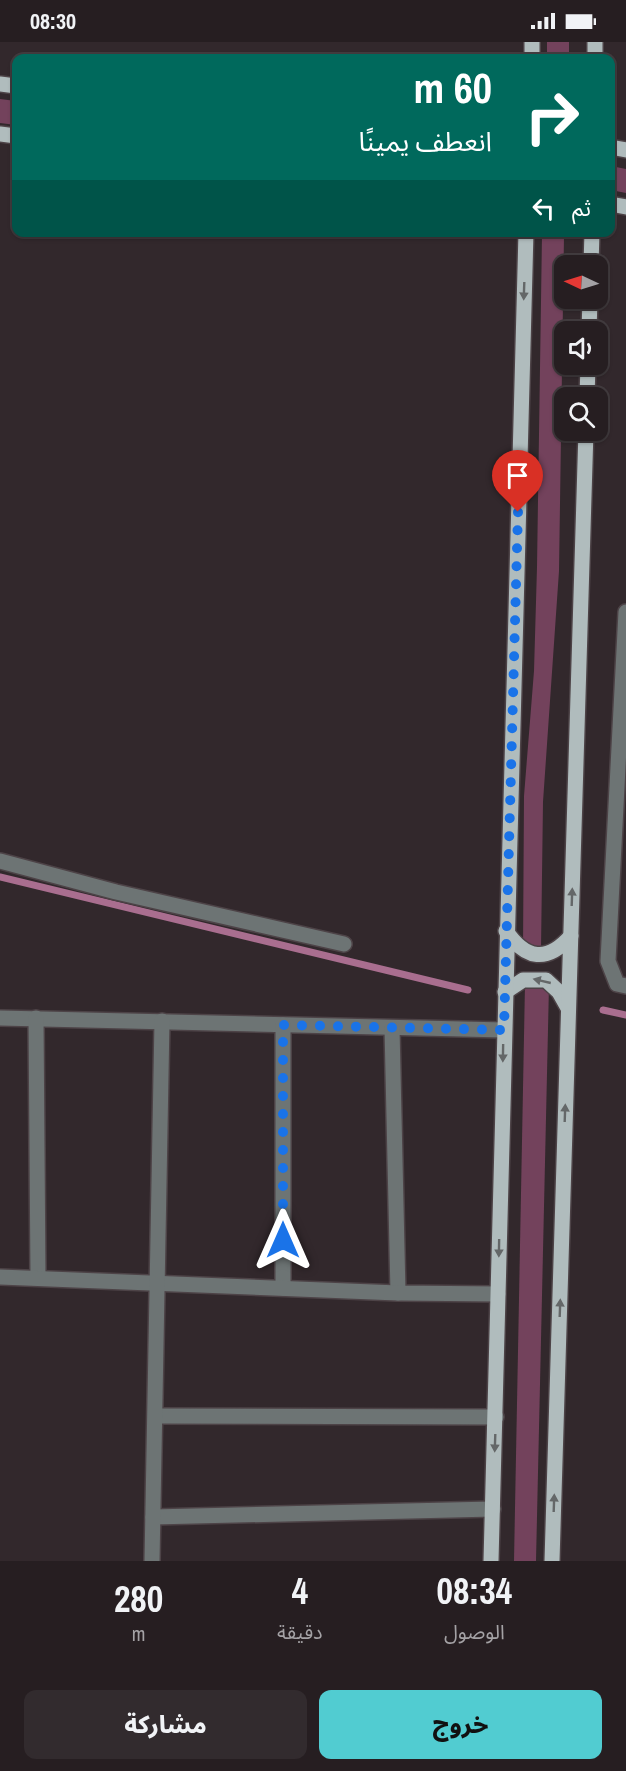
<!DOCTYPE html>
<html lang="ar">
<head>
<meta charset="utf-8">
<style>
  body { margin:0; font-family:"Archivo Narrow","Noto Sans Arabic",sans-serif; background:#322b2e; color:#f1f3f6; direction:rtl; height:100vh; display:flex; flex-direction:column; font-size:22px; white-space:nowrap }
  * { box-sizing:border-box; margin:0 }
  p { font-size:20px; color:#a4a2a5 }
  .icon { flex:none; width:33px; height:33px; fill:none; stroke:currentColor; stroke-width:2; stroke-linecap:round; stroke-linejoin:round }
  .map { position:relative; height:1519px; overflow:hidden; direction:ltr }
  .panel { display:flex; flex-direction:column; background:#261e21; flex:1 }
  .panel>* { flex:none }
  .banner { position:absolute; left:12px; top:12px; width:603px; height:183px; border-radius:12px; box-shadow:0 2px 4px #0004,0 0 0 2px #423c3f; direction:rtl; background:#00695c; color:#fff; overflow:hidden }
  .needle { width:39px; rotate:274deg }
  .controls { position:absolute; left:554px; top:213px; display:grid; gap:12px }
  .controls a { display:grid; place-items:center; width:54px; height:54px; border-radius:12px; background:#261e21; box-shadow:0 2px 4px #0004,0 0 0 2px #423c3f; font-size:30px }
  .pin { position:absolute; display:grid; place-items:center; width:51px; height:51px; color:#fff; margin:-62px -26px; border-radius:50% 50% 50% 0; rotate:-45deg; box-shadow:0 0 6px #0007 }
  .pin .icon { rotate:45deg }
  .me { position:absolute; width:66px; margin:-33px; rotate:0deg; stroke-linejoin:round; filter:drop-shadow(0 0 4px #0008) }
  .turn { display:flex; align-items:center; gap:21px; height:126px; padding:0 24px; font-size:27px }
  .turn .icon { width:78px; height:78px; stroke-width:2.5 }
  .turn b { display:block; font-size:42px; line-height:51px }
  .then { display:flex; align-items:center; height:57px; padding:0 24px; background:#0003; gap:12px; font-size:22px }
  .eta { display:flex; justify-content:space-evenly; align-items:center; height:102px; text-align:center }
  .eta b { font-size:36px; font-weight:800; line-height:42px }
  .cta { display:flex; gap:12px; margin-top:auto; padding:12px 24px }
  .cta a { flex:1; height:69px; border-radius:12px; background:#51ccd1; color:#111; font-size:24px; font-weight:800; line-height:69px; text-align:center }
  .cta a+a { background:#322b2e; color:#f1f3f6 }
  .status { display:flex; justify-content:space-between; align-items:center; height:42px; padding:0 30px; background:#261e21; direction:ltr }
  .status svg { height:16px; fill:currentColor }
  .map>svg:first-child { display:block }
  .green { fill:#73425c }
  .lines { fill:none; stroke-linecap:round; stroke-linejoin:round }
  .stream { stroke:#a96e8f; stroke-width:7 }
  .minor-casing { stroke:#4d4347; stroke-width:18 }
  .major-casing { stroke:#4d4347; stroke-width:18 }
  .minor { stroke:#6d7474; stroke-width:15 }
  .major { stroke:#b0bcbd; stroke-width:15 }
  .oneway { fill:#646768 }
  .route { stroke:#1a73e8; stroke-width:10; stroke-dasharray:0 18 }
</style>
</head>
<body>
<div class="status"><b>08:30</b><svg viewBox="0 0 49 12"><path d="M0 12V9h3v3zM5 12V6h3v6zM10 12V3h3v9zM15 12V0h3v12zM26 1h20v11H26zM47 4h2v5h-2z"/></svg></div>
<div class="map">
<svg width="626" height="1519" viewBox="0 0 626 1519">
  <rect width="100%" height="100%" fill="#32282c"/>
  <!-- green -->
  <g class="green">
    <rect x="547" y="0" width="22" height="16"/>
    <polygon points="0,57 16,59 16,83 0,81"/>
    <polygon points="611,124 626,127 626,151 611,148"/>
    <polygon points="542,193 564,194 559,529 543,760 541,907 523,907 524,754 534,629 537,525"/>
    <polygon points="525,942 549,943 536,1519 514,1519"/>
  </g>
  <g class="lines">
    <!-- stream -->
    <g class="stream">
      <polyline points="0,835 468,948"/>
      <polyline points="603,968 626,973"/>
    </g>
    <!-- minor casing -->
    <g class="minor-casing">
      <g id="minor">
        <polyline points="626,570 608,919 617,942 626,944"/>
        <polyline points="0,819 116,850 344,902"/>
        <polyline points="0,976 504,988"/>
        <polyline points="36,976 38,1236"/>
        <polyline points="283,983 283,1246"/>
        <polyline points="392,986 398,1251"/>
        <polyline points="0,1235 398,1251 498,1252"/>
        <polyline points="156,1374 496,1375"/>
        <polyline points="153,1475 493,1467"/>
        <polyline points="152,1519 162,979"/>
      </g>
    </g>
    <!-- major casing -->
    <g class="major-casing">
      <g id="major">
        <polyline points="532,16 532,0"/>
        <polyline points="595,16 595,0"/>
        <polyline points="0,42 16,44"/>
        <polyline points="0,92 16,94"/>
        <polyline points="610,105 626,108"/>
        <polyline points="610,162 626,165"/>
        <polyline points="591,224 592,190"/>
        <polyline points="589,290 590,256"/>
        <polyline points="587,356 588,322"/>
        <path d="M506 889C526 918 547 921 571 894"/>
        <polyline points="505,950 523,938 546,938 559,950 568,966"/>
        <polyline points="491,1519 526,190"/>
        <polyline points="552,1519 586,388"/>
      </g>
    </g>
    <!-- minor -->
    <use href="#minor" class="minor"/>
    <!-- major -->
    <use href="#major" class="major"/>
  </g>
  <!-- one-way arrows -->
  <defs><path id="oneway-solid" d="M-6-.8H1V-3.2L6.5 0L1 3.2V.8H-6Z" transform="scale(1.5)"/></defs>
  <g class="oneway">
    <use href="#oneway-solid" transform="translate(524 249) rotate(92)"/>
    <use href="#oneway-solid" transform="translate(572 855) rotate(-88)"/>
    <use href="#oneway-solid" transform="translate(542 939) rotate(-167)"/>
    <use href="#oneway-solid" transform="translate(503 1011) rotate(91)"/>
    <use href="#oneway-solid" transform="translate(565 1071) rotate(-88)"/>
    <use href="#oneway-solid" transform="translate(499 1206) rotate(91)"/>
    <use href="#oneway-solid" transform="translate(560 1266) rotate(-88)"/>
    <use href="#oneway-solid" transform="translate(495 1401) rotate(92)"/>
    <use href="#oneway-solid" transform="translate(554 1461) rotate(-88)"/>
  </g>
  <g class="lines">
    <!-- route -->
    <polyline class="route" points="283,1198 283,983 504,988 518,470"/>
  </g>
</svg>
<div class="controls">
<a><svg class="needle" viewBox="-14 -14 28 28"><path d="M0-13l5 13h-10z" fill="#e53935"/><path d="M0 13l5-13h-10z" fill="#a4a2a5"/></svg></a>
<a><svg class="icon" aria-label="sound" viewBox="0 0 24 24"><path d="M4 9h4l5-4v14l-5-4H4zM17 9q2 3 0 6"/></svg></a>
<a><svg class="icon" aria-label="search" viewBox="0 0 24 24"><circle cx="10" cy="10" r="6"/><path d="M15 15l6 6"/></svg></a>
</div>
<div class="pin" style="left:518px;top:470px;background:#d93025"><svg class="icon" aria-label="arrive" viewBox="0 0 24 24"><path d="M6 21V4h12l-3 4 3 4H6"/></svg></div>
<svg class="me" style="left:283px;top:1198px" viewBox="-20 -20 40 40"><path d="M0-17L14 15 0 8-14 15z" fill="#1a73e8" stroke="#fff" stroke-width="4"/></svg>
<div class="banner">
<div class="turn"><svg class="icon" aria-label="right" viewBox="0 0 24 24"><path d="M7 20v-9h11M14 6l5 5-5 5"/></svg><div><b>60 m</b>انعطف يمينًا</div></div>
<div class="then">ثم<svg class="icon" aria-label="left" viewBox="0 0 24 24"><path d="M17 20v-9H6M10 6l-5 5 5 5"/></svg></div>
</div>
</div>
<section class="panel">
<div class="eta">
<div><b>08:34</b><p>الوصول</p></div>
<div><b>4</b><p>دقيقة</p></div>
<div><b>280</b><p>m</p></div>
</div>
<div class="cta"><a>خروج</a><a>مشاركة</a></div>
</section>
</body>
</html>
